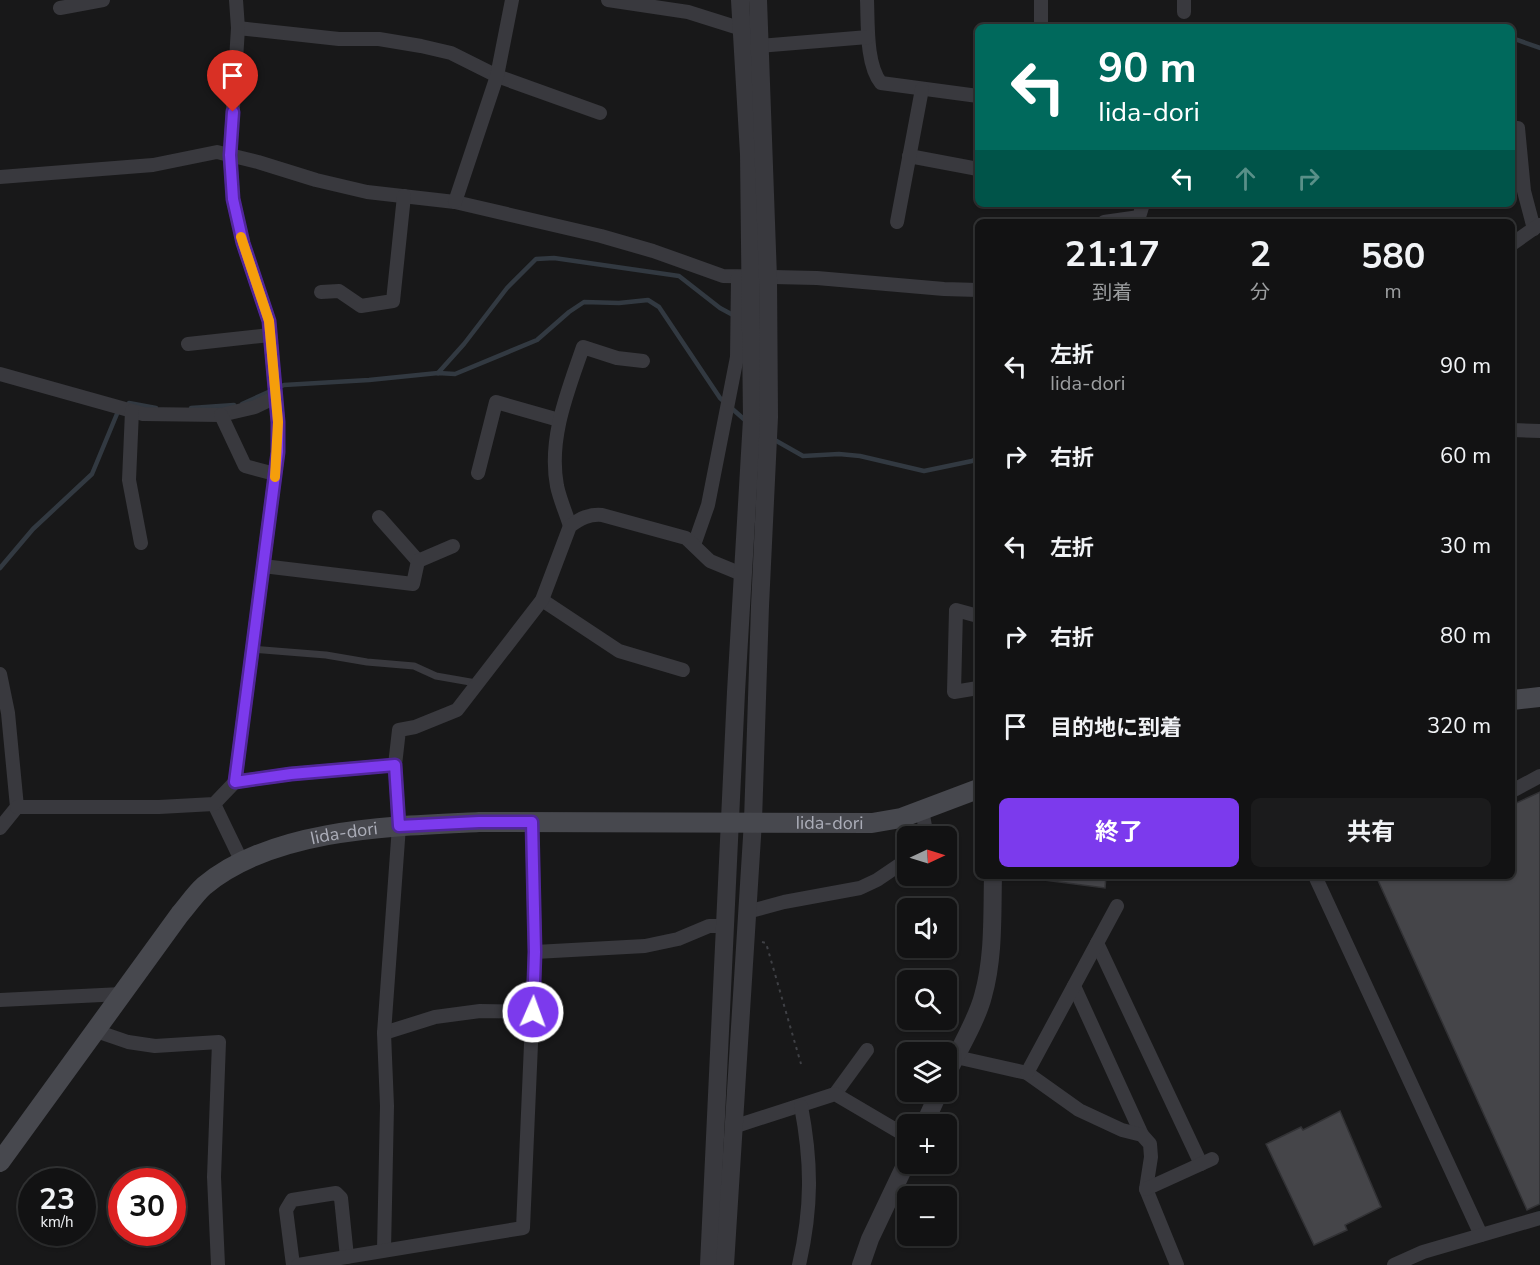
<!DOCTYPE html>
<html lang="ja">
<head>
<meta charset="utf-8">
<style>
  body { margin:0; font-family:"Nunito Sans","Noto Sans JP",sans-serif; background:#1b1b1c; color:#f1f3f6; height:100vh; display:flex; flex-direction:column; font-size:22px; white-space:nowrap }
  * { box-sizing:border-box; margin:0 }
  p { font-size:20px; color:#9c9ea0 }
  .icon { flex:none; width:33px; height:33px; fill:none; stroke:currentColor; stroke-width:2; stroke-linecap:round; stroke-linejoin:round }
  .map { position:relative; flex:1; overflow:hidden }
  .panel { position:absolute; left:975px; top:219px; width:540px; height:660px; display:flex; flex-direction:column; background:#121213; border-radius:9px; box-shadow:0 2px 4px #0004,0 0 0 2px #313233 }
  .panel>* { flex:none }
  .guide { position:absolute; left:975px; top:24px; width:540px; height:183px; border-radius:9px; box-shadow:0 2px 4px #0004,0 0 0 2px #313233; background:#00695c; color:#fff; overflow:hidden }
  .needle { width:39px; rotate:86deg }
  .fabs { position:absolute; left:897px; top:826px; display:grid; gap:12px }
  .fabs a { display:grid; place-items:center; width:60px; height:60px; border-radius:9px; background:#121213; box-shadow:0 2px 4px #0004,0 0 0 2px #313233; font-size:30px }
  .speed { position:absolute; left:18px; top:1168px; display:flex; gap:12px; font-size:30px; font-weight:700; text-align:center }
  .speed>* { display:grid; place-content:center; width:78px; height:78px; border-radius:50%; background:#121213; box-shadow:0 2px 4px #0004,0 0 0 2px #313233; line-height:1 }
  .speed small { font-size:15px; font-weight:400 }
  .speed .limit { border:9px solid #d22; background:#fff; color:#111 }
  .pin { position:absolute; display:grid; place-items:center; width:51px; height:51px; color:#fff; margin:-62px -26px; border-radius:50% 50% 50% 0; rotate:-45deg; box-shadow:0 0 6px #0007 }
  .pin .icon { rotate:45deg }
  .me { position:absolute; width:66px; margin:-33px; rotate:2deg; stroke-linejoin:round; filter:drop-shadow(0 0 4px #0008) }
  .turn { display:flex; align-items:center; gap:21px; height:126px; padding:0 24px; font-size:27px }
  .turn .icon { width:78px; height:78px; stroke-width:2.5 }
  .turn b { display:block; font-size:42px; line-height:51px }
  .lanes { display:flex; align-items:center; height:57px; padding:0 24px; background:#0003; justify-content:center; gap:30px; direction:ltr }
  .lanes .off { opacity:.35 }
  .eta { display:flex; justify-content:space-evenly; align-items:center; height:102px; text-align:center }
  .eta b { font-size:36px; font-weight:700; line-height:42px }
  .action { display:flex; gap:12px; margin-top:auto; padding:12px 24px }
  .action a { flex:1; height:69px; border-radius:9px; background:#7c3aed; color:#fff; font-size:24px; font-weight:700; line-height:69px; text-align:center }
  .action a+a { background:#1b1b1c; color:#f1f3f6 }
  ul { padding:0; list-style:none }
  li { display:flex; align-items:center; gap:18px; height:90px; padding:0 24px }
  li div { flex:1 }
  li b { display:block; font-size:22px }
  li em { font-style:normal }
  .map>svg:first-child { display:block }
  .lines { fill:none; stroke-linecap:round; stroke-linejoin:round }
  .stream { stroke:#323941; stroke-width:4.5 }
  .building { fill:#454549; stroke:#323235; stroke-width:1.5 }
  .path { stroke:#3f4045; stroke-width:2; stroke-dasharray:3 4.5; stroke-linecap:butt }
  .service { stroke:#39393e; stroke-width:7 }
  .minor { stroke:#39393e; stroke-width:14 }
  .tertiary { stroke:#39393e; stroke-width:18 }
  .secondary { stroke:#47484e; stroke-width:20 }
  .route-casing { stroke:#51269a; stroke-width:15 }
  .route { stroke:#7c3aed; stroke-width:10 }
  .slow { stroke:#f59e0b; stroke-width:10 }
  .labels { text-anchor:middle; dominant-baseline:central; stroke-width:5; stroke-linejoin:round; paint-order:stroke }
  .street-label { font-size:18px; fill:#abadb8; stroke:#131314 }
</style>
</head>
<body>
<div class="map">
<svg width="1540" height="1265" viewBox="0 0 1540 1265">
  <rect width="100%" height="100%" fill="#181819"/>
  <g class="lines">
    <!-- stream -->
    <g class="stream">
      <polyline points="1512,38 1540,48"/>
      <polyline points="438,373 464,344 507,288 536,259 554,258 679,276 720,308 733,315"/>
      <polyline points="129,403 156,408"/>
      <polyline points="242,404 284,385 369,380 438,373 455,374 537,340 569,312 584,302 619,303 648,300 659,307 720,398 746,421"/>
      <polyline points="191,408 234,405"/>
      <polyline points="773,439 803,456 839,454 860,456 924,471 972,461 978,458"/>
      <polyline points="0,568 33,529 92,474 119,409"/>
    </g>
  </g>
  <!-- building -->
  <g class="building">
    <polygon points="1540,792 1540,1204 1527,1210 1376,876 1512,876 1512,805"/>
    <polygon points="1029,876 1106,876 1105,888 1029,878"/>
    <polygon points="1340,1111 1381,1207 1345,1225 1347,1230 1314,1245 1266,1144 1301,1127 1303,1130"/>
  </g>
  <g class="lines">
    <!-- path -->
    <polyline class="path" points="762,942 766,943 801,1064"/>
    <!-- service -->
    <polyline class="service" points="252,649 326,655 367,662 414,666 436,676 476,683"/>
    <!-- minor -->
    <g class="minor">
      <polyline points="608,0 688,12 742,29"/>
      <path d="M867 0C868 24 866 65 881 83L978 96"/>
      <polyline points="1041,0 1041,27"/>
      <polyline points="1184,0 1184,12"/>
      <polyline points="60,8 103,0"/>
      <polyline points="238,28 339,39 379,39 421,46 451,53 497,76 600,113"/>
      <polyline points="760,46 868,37"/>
      <polyline points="1512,128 1518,128 1524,191 1534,229"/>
      <polyline points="909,156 978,169"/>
      <polyline points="0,177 153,165 217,152 258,162 316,180 367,192 455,202 601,236 653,251 723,276 817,278 944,289 978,290"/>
      <polyline points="455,202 497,76 512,0"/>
      <polyline points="897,222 922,89"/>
      <polyline points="1104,222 1139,217 1143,204"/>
      <polyline points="1512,244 1539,225"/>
      <polyline points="321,292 339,291 361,306 393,301 404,196"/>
      <polyline points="188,344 270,335"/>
      <polyline points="0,374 143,414 221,415 255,407 276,397"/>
      <polyline points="132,411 129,480 141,543"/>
      <polyline points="221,415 245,466 275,474"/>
      <polyline points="1512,430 1540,431"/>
      <polyline points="478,473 496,402 559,420"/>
      <polyline points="379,517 418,561"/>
      <path d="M570 526C566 513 560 500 557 486 548 438 568 391 583 347L617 358 643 361"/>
      <polyline points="694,545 708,505 737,357 738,277"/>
      <polyline points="263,566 413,584 418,561 453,546"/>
      <polyline points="542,600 619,651 683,670"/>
      <polyline points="978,616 956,610 954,692 978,688"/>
      <polyline points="0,674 8,713 17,807 0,828"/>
      <path d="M235 782 291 774 395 765 399 730 415 727 457 710 542 600 570 526C581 518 589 514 602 515L686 538 710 561 744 575"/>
      <polyline points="1512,791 1540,776"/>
      <polyline points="214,804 242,862"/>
      <polyline points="17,807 159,807 214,804 235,782 278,452 278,422 269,321 243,243 233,199 230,155 238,28 236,0"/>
      <polyline points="922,810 927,837"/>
      <polyline points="1315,876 1481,1235"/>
      <polyline points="747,912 784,902 860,888 877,880 908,859"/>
      <polyline points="1097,943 1201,1164"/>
      <polyline points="535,952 645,946 678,939 709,926 726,926"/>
      <polyline points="1074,986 1142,1135"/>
      <polyline points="0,1000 122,994"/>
      <polyline points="96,1031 128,1042 155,1046 219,1042 214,1177 218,1265"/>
      <polyline points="384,1033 435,1017 480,1011 533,1012"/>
      <polyline points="956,1057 1027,1073 1079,1110 1122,1130 1142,1135 1150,1144 1151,1157 1146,1189 1177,1265"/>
      <polyline points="1027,1073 1117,906"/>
      <polyline points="835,1094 867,1050"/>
      <polyline points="733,1127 835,1094 908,1137"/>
      <polyline points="1146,1189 1212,1159"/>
      <polyline points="384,1250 387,1106 384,1033 399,826 395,765"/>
      <polyline points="293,1265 286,1210 292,1200 336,1193 341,1198 347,1257"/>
      <polyline points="298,1265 523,1228 535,952 532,822"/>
      <path d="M799 1265C812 1208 812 1163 801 1106"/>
      <polyline points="1394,1265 1423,1252 1540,1218"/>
    </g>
    <!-- tertiary -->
    <g class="tertiary">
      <path d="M946 1076C957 1053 977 1020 983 996 994 957 992 916 993 876"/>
      <polyline points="924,1125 939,1092"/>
      <polyline points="709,1265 736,692 752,419 749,154 740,0"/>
      <polyline points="725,1265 753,821 760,606 769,417 768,278 758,0"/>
      <polyline points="861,1265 870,1239 908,1159"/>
    </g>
    <!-- secondary -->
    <g class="secondary">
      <polyline points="1512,700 1540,697"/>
      <path id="s1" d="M0 1162 180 914C188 905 195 894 204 886 273 828 394 826 479 822L872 823 901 818 978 789"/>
    </g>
  </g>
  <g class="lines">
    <!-- route casing -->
    <g class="route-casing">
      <polyline id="route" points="233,112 230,155 233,199 243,243 269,321 278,422 278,452 235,782 291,774 395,765 399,826 479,822 532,822 535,952 533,1012"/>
    </g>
    <!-- route -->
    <use href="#route" class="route"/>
    <!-- slow -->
    <polyline class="slow" points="241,237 269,321 278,422 275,477"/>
  </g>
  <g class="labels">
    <!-- street labels -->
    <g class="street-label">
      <text stroke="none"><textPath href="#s1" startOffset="981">Iida-dori</textPath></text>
      <text stroke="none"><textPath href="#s1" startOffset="495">Iida-dori</textPath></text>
    </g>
  </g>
</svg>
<div class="fabs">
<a><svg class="needle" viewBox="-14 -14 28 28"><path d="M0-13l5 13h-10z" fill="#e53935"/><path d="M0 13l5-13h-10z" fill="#9c9ea0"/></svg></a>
<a><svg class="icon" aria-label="sound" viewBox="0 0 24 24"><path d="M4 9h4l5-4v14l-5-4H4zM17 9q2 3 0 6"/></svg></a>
<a><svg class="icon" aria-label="search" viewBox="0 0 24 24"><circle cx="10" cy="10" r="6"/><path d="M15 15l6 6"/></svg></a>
<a><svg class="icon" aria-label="layers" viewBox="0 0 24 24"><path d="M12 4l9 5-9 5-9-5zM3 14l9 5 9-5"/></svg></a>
<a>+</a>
<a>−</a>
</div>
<div class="speed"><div>23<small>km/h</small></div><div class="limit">30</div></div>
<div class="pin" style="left:233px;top:112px;background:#d93025"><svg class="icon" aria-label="arrive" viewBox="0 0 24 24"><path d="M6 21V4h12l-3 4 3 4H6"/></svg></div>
<svg class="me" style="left:533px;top:1012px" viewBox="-20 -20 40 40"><circle r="17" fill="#7c3aed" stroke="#fff" stroke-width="3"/><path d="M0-11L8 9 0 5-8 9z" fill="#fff"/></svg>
<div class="guide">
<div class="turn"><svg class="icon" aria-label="left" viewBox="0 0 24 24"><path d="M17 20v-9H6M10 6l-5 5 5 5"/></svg><div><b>90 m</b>Iida-dori</div></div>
<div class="lanes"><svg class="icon" aria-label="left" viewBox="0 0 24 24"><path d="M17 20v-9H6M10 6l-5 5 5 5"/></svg><svg class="icon off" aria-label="ahead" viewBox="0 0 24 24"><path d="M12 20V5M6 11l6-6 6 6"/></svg><svg class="icon off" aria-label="right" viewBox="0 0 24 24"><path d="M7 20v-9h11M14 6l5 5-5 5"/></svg></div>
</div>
<section class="panel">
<div class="eta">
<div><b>21:17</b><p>到着</p></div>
<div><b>2</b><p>分</p></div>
<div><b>580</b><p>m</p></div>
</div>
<ul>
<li><svg class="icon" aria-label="left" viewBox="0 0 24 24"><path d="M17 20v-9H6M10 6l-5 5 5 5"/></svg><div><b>左折</b><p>Iida-dori</p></div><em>90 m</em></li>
<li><svg class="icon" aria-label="right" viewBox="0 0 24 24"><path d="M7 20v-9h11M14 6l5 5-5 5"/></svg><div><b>右折</b></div><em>60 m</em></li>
<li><svg class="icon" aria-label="left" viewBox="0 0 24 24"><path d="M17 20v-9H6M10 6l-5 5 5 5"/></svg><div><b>左折</b></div><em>30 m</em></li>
<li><svg class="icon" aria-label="right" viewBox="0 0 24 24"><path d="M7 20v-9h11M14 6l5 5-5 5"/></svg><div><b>右折</b></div><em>80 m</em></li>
<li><svg class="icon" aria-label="arrive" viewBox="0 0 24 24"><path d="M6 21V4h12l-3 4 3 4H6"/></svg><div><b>目的地に到着</b></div><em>320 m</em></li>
</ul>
<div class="action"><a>終了</a><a>共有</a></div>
</section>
</div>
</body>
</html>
